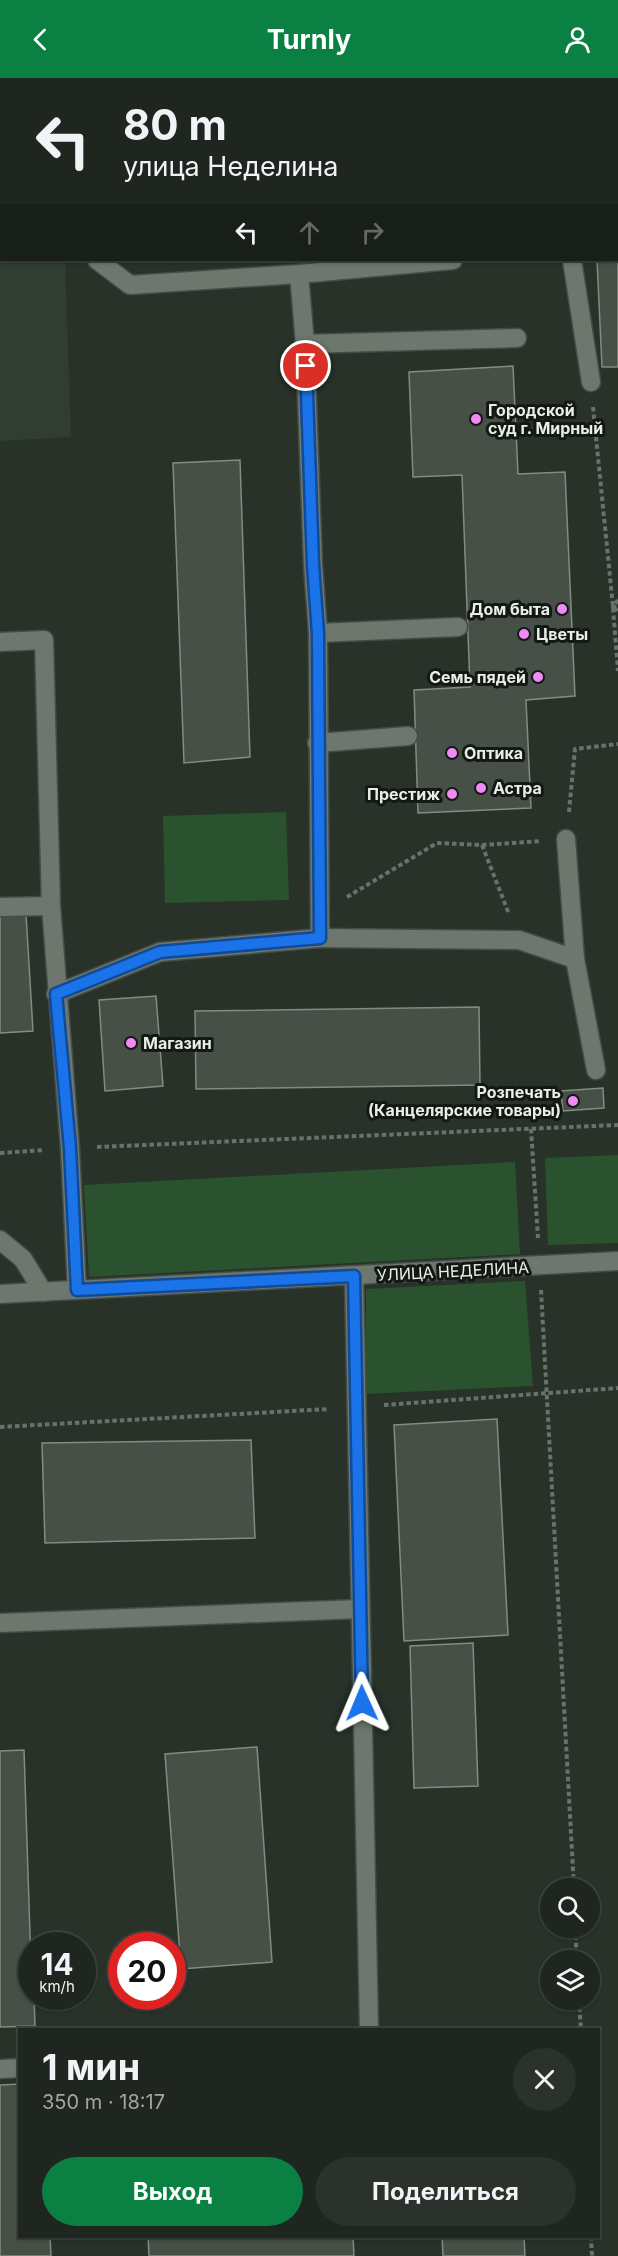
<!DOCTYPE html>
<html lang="ru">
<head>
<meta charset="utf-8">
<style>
  body { margin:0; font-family:Inter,sans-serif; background:#2b322c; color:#f1f3f6; height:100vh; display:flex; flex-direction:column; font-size:22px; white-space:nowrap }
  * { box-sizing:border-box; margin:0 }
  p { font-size:20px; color:#a1a5a4 }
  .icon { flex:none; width:33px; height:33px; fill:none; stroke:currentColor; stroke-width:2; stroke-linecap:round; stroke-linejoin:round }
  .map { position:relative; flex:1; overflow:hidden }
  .panel { position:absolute; left:18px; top:1950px; width:582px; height:210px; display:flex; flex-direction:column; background:#1e261f; border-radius:0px; box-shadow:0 2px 4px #0004,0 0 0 2px #3c433d }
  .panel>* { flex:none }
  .banner { position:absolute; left:0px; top:0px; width:618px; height:183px; box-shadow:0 2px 4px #0004,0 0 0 2px #3c433d; background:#1e261f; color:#f1f3f6; overflow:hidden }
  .fabs { position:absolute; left:540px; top:1800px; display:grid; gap:12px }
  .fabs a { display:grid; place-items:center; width:60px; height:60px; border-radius:50%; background:#1e261f; box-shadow:0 2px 4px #0004,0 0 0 2px #3c433d; font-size:30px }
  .speed { position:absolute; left:18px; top:1854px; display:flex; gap:12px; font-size:30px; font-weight:700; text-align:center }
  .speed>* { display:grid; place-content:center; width:78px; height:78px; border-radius:50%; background:#1e261f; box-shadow:0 2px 4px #0004,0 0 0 2px #3c433d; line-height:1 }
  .speed small { font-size:15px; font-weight:400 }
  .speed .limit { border:9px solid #d22; background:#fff; color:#111 }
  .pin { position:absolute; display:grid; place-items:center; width:51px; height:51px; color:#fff; margin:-26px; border:3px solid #fff; border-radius:50%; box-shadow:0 2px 6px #0007 }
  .me { position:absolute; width:66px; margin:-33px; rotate:359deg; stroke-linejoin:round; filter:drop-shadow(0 0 4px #0008) }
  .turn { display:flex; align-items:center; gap:21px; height:126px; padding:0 24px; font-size:27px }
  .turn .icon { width:78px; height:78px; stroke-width:2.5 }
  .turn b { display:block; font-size:42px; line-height:51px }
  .lanes { display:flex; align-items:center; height:57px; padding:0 24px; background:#0003; justify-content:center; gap:30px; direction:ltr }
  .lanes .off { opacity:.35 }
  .round { display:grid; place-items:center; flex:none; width:63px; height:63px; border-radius:32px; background:#2b322c }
  .headline { display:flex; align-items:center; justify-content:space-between; height:102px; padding:0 24px }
  h1 { font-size:36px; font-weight:700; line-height:45px }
  .button { display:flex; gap:12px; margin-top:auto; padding:12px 24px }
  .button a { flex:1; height:69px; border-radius:36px; background:#0b8043; color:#fff; font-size:24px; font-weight:700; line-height:69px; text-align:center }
  .button a+a { background:#2b322c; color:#f1f3f6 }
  header { display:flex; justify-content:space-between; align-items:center; height:78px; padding:0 24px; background:#0b8043; color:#fff; font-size:27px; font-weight:700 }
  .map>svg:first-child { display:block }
  .built { fill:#303e31 }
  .green { fill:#2a522e }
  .building { fill:#475047; stroke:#828c82; stroke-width:1.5 }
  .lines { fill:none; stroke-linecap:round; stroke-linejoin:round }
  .lane-casing { stroke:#454c46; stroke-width:21 }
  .secondary-casing { stroke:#454c46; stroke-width:21 }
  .path { stroke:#69716a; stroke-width:4; stroke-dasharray:4.5 3; stroke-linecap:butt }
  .lane { stroke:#6d776d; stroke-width:18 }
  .secondary { stroke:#6d776d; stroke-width:18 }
  .route-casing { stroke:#114b97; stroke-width:15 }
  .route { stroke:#1a73e8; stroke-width:10 }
  .poi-dot { fill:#f18af4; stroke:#141814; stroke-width:2 }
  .labels { text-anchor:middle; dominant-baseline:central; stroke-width:6; stroke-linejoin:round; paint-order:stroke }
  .poi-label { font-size:16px; font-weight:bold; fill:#e9eee9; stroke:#141814; text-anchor:start }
  .street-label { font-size:16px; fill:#e9eee9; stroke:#141814 }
</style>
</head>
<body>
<header><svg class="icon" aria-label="back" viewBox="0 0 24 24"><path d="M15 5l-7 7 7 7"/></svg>Turnly<svg class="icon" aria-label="person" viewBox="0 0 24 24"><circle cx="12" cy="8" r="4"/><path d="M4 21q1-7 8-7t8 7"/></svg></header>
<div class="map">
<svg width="618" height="2178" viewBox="0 0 618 2178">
  <rect width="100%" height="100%" fill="#283229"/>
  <!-- built -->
  <polygon class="built" points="0,77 2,182 65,182 71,359 0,363"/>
  <!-- green -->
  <g class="green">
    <polygon points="286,734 289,822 165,825 163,738"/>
    <polygon points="618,1077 618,1165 548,1167 545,1080"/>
    <polygon points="515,1084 520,1176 89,1199 84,1107"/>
    <polygon points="525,1203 533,1308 366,1316 366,1211"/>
  </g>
  <!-- building -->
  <g class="building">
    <polygon points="588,0 618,0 618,289 602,289 597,182 616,182 616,2"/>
    <polygon points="513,288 518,396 565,394 575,618 526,622 531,730 418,735 414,612 470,609 462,397 413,399 409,294"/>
    <polygon points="240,382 250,679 184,685 173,385"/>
    <polygon points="0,836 26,836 33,953 0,955"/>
    <polygon points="156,918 163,1008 105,1013 99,922"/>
    <polygon points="479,929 480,1007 196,1011 195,933"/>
    <polygon points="603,1010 604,1030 563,1033 561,1013"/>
    <polygon points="497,1341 508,1557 404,1563 394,1347"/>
    <polygon points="251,1362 255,1460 45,1465 42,1365"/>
    <polygon points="473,1565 478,1708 414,1710 410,1568"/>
    <polygon points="257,1669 272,1884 181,1891 165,1676"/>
    <polygon points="24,1672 32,1918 34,1918 35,1948 0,1949 0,1673"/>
    <polygon points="20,2006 20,2158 50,2158 51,2178 0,2178 0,2007"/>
    <polygon points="148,2158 353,2158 354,2178 149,2178"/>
    <polygon points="442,2158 524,2158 525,2178 443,2178"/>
  </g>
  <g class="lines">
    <!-- lane casing -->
    <g class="lane-casing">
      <g id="lane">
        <polyline points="84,0 84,2"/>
        <polyline points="97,182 130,207 299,196 453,182"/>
        <polyline points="572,182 591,304"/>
        <polyline points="305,266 517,260"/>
        <polyline points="318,555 458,549"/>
        <polyline points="0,564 44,562 51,828 70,1070 77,1212"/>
        <polyline points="317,665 408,658"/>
        <polyline points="0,829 51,828"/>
        <polyline points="320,860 519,862 575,881 566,761"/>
        <polyline points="575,881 596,992"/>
        <polyline points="56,916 160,874 320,860 318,555 313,487 305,266 299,196"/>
        <polyline points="0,1162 23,1181 43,1214"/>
        <polyline points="354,1198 369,1952"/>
        <polyline points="0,1545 360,1531"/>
        <polyline points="0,1991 20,1990"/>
      </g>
    </g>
    <!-- secondary casing -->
    <g class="secondary-casing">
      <polyline id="secondary" points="0,1216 618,1183"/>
    </g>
    <!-- path -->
    <g class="path">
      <polyline points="553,0 553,2"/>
      <polyline points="252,2 270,0"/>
      <polyline points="0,26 2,26"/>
      <polyline points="593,329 613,529 618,533"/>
      <polyline points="618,522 613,529 618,529"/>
      <polyline points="613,530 618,593"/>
      <polyline points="569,734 575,671 618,666"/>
      <polyline points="482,767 509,836"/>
      <polyline points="347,819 437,765 482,767 541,763"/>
      <polyline points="531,1051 538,1160"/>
      <polyline points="97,1069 618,1047"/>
      <polyline points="0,1075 44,1072"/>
      <polyline points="541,1212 574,1810"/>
      <polyline points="384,1327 618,1310"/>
      <polyline points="0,1349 329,1331"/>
      <polyline points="575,1850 577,1882"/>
      <polyline points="579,1922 581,1952"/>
      <polyline points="591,2158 592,2178"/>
    </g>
    <!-- lane -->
    <use href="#lane" class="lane"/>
    <!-- secondary -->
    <use href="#secondary" class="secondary"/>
  </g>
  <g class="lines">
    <!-- route casing -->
    <g class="route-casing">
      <polyline id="route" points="306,288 313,487 318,555 320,860 160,874 56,916 70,1070 77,1212 354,1198 362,1625"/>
    </g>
    <!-- route -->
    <use href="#route" class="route"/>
  </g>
  <!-- markers -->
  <g class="poi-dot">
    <circle cx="476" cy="341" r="6"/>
    <circle cx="562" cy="531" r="6"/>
    <circle cx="524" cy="556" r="6"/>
    <circle cx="538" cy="599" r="6"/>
    <circle cx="452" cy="675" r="6"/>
    <circle cx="481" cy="710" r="6"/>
    <circle cx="452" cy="716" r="6"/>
    <circle cx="131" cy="965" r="6"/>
    <circle cx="573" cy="1023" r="6"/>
  </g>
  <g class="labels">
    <!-- poi labels -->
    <g class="poi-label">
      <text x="488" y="332">Городской<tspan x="488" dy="18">суд г. Мирный</tspan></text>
      <text x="550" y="531" text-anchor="end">Дом быта</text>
      <text x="536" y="556">Цветы</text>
      <text x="526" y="599" text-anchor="end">Семь пядей</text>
      <text x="464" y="675">Оптика</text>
      <text x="493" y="710">Астра</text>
      <text x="440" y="716" text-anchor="end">Престиж</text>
      <text x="143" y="965">Магазин</text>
      <text x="561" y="1014" text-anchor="end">Розпечать<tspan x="561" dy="18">(Канцелярские товары)</tspan></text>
    </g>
    <!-- street labels -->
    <g class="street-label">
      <text transform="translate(453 1193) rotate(-3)">УЛИЦА НЕДЕЛИНА</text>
    </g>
  </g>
</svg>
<div class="fabs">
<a><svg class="icon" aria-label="search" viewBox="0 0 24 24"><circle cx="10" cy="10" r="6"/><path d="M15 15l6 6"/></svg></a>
<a><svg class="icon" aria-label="layers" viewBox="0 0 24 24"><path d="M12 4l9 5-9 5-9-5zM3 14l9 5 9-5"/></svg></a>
</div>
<div class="speed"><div>14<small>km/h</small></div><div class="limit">20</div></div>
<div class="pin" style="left:306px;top:288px;background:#d93025"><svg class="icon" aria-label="arrive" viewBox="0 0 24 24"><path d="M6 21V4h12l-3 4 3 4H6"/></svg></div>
<svg class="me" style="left:362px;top:1625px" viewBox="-20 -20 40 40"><path d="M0-17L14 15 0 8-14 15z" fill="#1a73e8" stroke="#fff" stroke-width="4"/></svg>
<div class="banner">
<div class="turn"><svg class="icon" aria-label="left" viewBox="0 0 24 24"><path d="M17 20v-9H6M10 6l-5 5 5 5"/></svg><div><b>80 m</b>улица Неделина</div></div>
<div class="lanes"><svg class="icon" aria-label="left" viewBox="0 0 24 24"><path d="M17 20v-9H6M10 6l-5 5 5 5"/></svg><svg class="icon off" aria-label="ahead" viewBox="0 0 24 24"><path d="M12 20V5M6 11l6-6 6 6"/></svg><svg class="icon off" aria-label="right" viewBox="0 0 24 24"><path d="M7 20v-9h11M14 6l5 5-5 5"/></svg></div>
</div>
<section class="panel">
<div class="headline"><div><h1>1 мин</h1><p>350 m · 18:17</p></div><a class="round"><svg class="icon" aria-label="close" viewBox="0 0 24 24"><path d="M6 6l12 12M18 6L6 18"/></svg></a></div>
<div class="button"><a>Выход</a><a>Поделиться</a></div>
</section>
</div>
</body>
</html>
